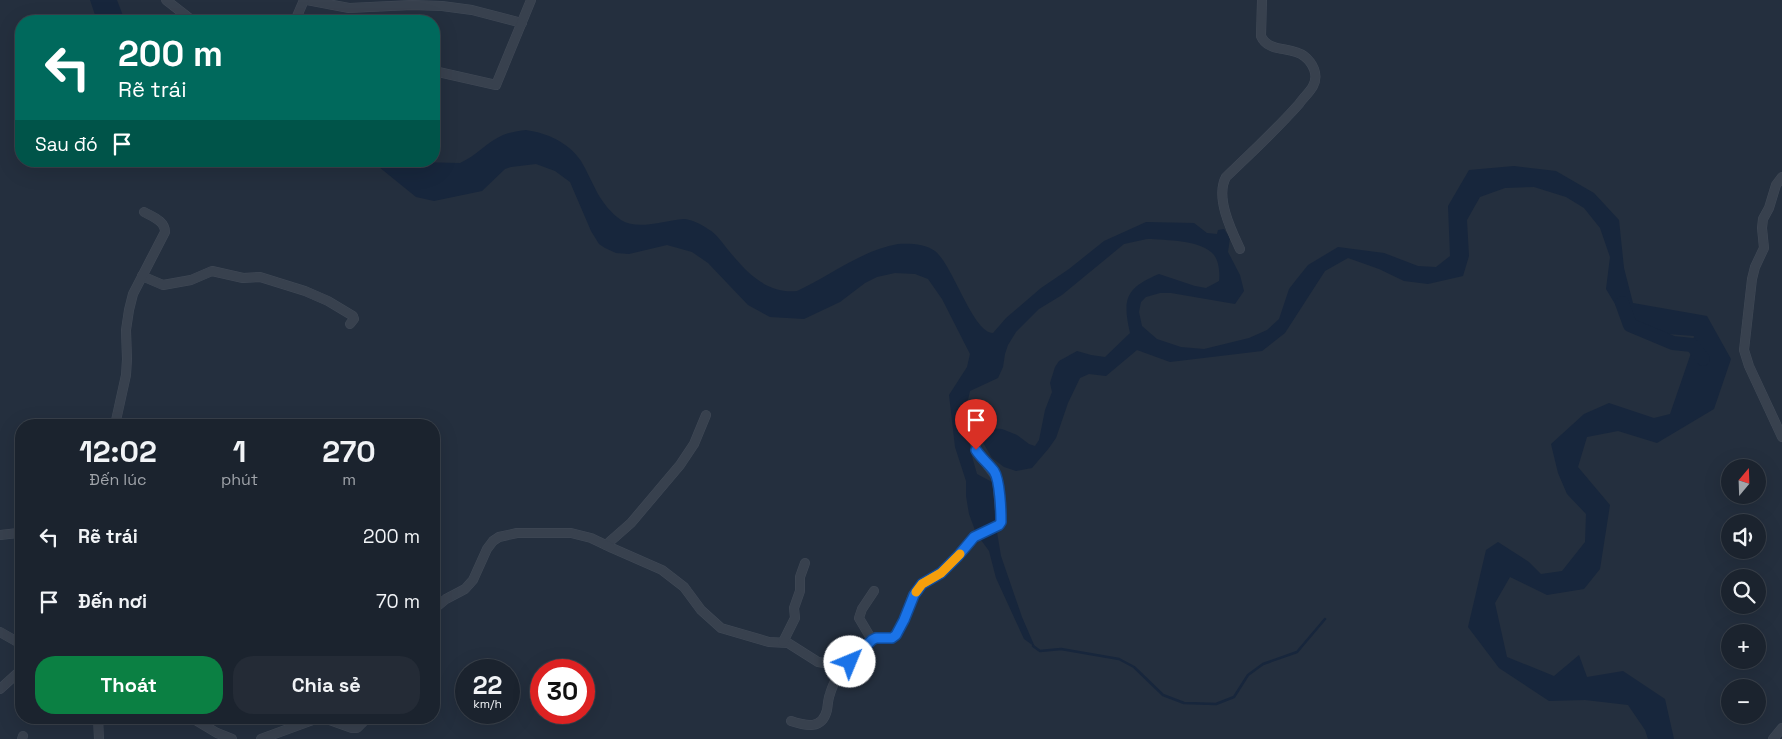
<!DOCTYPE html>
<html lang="vi">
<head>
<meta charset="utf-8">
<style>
  body { margin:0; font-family:"Space Grotesk",sans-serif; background:#242b36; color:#f1f3f6; height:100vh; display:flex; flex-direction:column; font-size:19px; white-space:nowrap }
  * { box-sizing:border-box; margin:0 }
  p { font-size:16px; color:#a0a4aa }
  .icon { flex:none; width:28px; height:28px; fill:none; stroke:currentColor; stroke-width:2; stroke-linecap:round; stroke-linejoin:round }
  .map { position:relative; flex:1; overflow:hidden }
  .details { position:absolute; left:15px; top:419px; width:425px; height:305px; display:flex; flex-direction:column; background:#1b232e; border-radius:20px; box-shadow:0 5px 20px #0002,0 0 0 1px #39404a }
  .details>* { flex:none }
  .top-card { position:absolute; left:15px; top:15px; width:425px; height:152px; border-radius:20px; box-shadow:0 5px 20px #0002,0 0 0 1px #39404a; background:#00695c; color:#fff; overflow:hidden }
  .needle { width:32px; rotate:19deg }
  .controls { position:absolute; left:1721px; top:459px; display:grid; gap:10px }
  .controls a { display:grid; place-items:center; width:45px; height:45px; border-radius:50%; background:#1b232e; box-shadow:0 5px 20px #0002,0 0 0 1px #39404a; font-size:25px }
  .speed { position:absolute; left:455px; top:659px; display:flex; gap:10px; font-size:25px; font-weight:700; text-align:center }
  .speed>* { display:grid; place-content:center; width:65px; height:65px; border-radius:50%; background:#1b232e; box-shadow:0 5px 20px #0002,0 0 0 1px #39404a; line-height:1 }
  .speed small { font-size:12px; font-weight:400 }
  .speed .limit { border:8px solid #d22; background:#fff; color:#111 }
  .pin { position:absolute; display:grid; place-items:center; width:42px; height:42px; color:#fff; margin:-51px -21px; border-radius:50% 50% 50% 0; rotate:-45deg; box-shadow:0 0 5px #0007 }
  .pin .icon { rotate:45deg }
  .me { position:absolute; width:55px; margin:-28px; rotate:45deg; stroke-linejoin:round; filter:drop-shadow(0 0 4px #0008) }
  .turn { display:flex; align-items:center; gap:18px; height:105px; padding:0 20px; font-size:22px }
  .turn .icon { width:65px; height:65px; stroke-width:2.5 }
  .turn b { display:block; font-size:35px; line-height:42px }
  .then { display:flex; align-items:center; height:48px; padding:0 20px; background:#0003; gap:10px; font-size:19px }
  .eta { display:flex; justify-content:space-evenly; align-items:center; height:85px; text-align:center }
  .eta b { font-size:30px; font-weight:600; line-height:35px }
  .cta { display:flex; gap:10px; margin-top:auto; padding:10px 20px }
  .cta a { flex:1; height:58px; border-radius:20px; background:#0b8043; color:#fff; font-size:20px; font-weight:600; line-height:58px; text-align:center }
  .cta a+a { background:#242b36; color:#f1f3f6 }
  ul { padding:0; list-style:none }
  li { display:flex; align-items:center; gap:15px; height:65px; padding:0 20px }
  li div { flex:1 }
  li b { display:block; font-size:19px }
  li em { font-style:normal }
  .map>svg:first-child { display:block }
  .water { fill:#17263c; fill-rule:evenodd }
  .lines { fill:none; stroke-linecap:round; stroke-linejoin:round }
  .stream { stroke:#17263c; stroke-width:2.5 }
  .river { stroke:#17263c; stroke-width:14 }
  .minor-casing { stroke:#414a57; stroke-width:10 }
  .minor { stroke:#38414e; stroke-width:9 }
  .route-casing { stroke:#114b97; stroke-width:12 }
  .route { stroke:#1a73e8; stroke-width:9 }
  .slow { stroke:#f59e0b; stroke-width:9 }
</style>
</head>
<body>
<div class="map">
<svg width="1782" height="739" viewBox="0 0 1782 739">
  <rect width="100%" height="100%" fill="#242f3e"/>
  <!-- water -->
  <g class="water">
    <polygon points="90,0 117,0 125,21 97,21"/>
    <path d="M526 130C547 133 568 142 581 161 587 171 592 183 598 194 604 204 611 213 621 220 638 231 665 220 684 219 690 219 703 225 708 229 717 234 723 244 729 251 747 273 767 294 797 291 830 276 862 250 898 244 909 243 926 244 935 251 953 265 973 333 993 333L1006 318 1041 288 1069 269 1104 241 1146 222 1194 223 1207 233 1217 234 1218 230 1224 229 1230 238 1228 252 1240 275 1244 291 1235 304 1171 293H1160L1146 297 1141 302 1139 312 1142 326 1157 339 1181 347 1204 349 1249 338 1267 330 1279 319 1289 289 1296 280 1308 265 1338 247 1384 253 1418 266 1436 267 1450 256 1448 206 1469 170 1514 166 1556 171 1594 193 1619 220 1624 268 1633 303 1707 316 1731 359 1714 409 1657 443 1618 431 1587 437 1578 467 1610 505 1600 569 1584 589 1547 595 1510 577 1495 603 1507 657 1554 676 1579 655 1587 677 1623 671 1665 699 1674 739H1648L1645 730 1628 705 1585 700 1549 701 1499 668 1468 627 1486 550 1498 542 1529 562 1541 574 1562 571 1585 542 1586 514 1567 494 1558 473 1551 444 1584 414 1609 403 1654 418 1670 414 1691 353 1694 336 1654 333 1624 319 1606 289 1610 257 1600 228 1584 208 1566 197 1534 187 1505 188 1480 197 1467 220 1469 256 1463 276 1428 284 1404 281 1379 269 1348 258 1325 271 1285 333 1262 351 1170 362 1137 350 1106 376 1089 374 1080 378 1068 403 1056 438 1049 448 1032 468 1016 471 1004 467 992 458 978 434 969 429 971 453 977 474 992 482 997 497 996 526 1001 556 1022 617 1035 647 1024 639 996 578 989 551 976 533 969 514 966 496V481L955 447 949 395 967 367 970 354 942 299 928 279 915 274 895 273 877 277 865 283 840 302 804 319 770 317 748 305 708 263 692 252 667 245 629 254 616 253 605 248 599 244 591 231 570 182 555 171 536 164 511 167 505 169 482 191 434 201 416 197 379 167 369 161 460 163C476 156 487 142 503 135 510 132 519 131 526 130ZM1147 239C1166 240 1202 240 1214 255 1219 261 1220 274 1219 281L1206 288 1195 286 1159 274C1126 288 1122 298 1130 333L1105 357 1091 355 1077 351 1059 361 1055 367 1050 383 1052 392 1045 410 1039 440 1035 446 1029 444 1017 435 1002 429 987 428 970 417 966 409 970 391 998 378 1003 367 1005 354 1008 345 1016 332 1039 309 1062 295 1124 244Z"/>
  </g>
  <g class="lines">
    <!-- stream -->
    <polyline class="stream" points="1033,646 1040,651 1061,649 1119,659 1134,667 1163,695 1184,703 1216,704 1234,697 1248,675 1263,664 1297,652 1325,619"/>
    <!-- river -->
    <polyline class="river" points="1622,303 1630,325 1673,343 1692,345 1703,359"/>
    <!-- minor casing -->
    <g class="minor-casing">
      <g id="minor">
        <polyline points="166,0 193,21"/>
        <polyline points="307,0 349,8 412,5 442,6 472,10 522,23"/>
        <polyline points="295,21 304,0"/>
        <polyline points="434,71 496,85 531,0"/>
        <polyline points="1782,177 1776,185 1769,208 1763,219 1762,228 1764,248 1755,267 1752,279 1744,350 1749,366 1782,437"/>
        <path d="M1240 249C1231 230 1215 197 1226 177 1251 153 1276 130 1299 104 1303 98 1310 92 1313 86 1319 75 1313 63 1304 56 1291 46 1268 53 1261 36L1262 0"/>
        <polyline points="142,276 163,285 191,280 212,271 243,278 260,277 305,291 328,301 353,316 354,319 350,324"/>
        <path d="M115 425 126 375 127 359 126 330 129 310 133 294 165 232C165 221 153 217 144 212"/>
        <polyline points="0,535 18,533 21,534"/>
        <polyline points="606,545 631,523 680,465 694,444 706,415"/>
        <polyline points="434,609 446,599 465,589 473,580 487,549 493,541 499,537 517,533 571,533 591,538 612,548 662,570 684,587 701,610 721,628 769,642 788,643 818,662 831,664 846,663 857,656 868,643 876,637 891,638 896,635 904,620 913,595 922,584 941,573 958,556 974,537 999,525 1001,522 997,478 976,450 975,436"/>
        <polyline points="0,632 21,644"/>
        <polyline points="872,640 859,618 862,609 874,591"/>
        <polyline points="783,642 795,618 794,608 800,591 800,577 805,563"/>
        <polyline points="0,689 21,670"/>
        <polyline points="98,718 99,739"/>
        <polyline points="192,718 217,733 232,739"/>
        <polyline points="324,718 352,728 357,728 367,718"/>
        <path d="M791 721C806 726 822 730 827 710 828 704 828 699 830 694 833 683 839 675 841 664"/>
        <polyline points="22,739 23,736"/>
        <polyline points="261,739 318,718"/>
        <polyline points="1773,739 1782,728"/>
      </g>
    </g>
    <!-- minor -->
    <use href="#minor" class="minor"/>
  </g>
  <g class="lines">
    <!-- route casing -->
    <g class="route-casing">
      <path id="route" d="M850 662 872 640 876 638H892L896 635 904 620 914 595 922 584 941 573 958 556 974 537 999 525 1001 522C1001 511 1000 480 994 471 988 463 981 458 976 450"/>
    </g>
    <!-- route -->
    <use href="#route" class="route"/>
    <!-- slow -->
    <polyline class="slow" points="916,592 922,584 941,573 960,554"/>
  </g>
</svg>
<div class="controls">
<a><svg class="needle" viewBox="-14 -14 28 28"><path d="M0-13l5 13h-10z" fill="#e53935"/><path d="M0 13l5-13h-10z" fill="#a0a4aa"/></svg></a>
<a><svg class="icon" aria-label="sound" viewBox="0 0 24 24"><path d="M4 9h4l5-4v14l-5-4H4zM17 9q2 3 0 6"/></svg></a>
<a><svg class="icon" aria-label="search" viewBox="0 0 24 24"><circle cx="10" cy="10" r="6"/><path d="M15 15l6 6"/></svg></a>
<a>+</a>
<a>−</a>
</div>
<div class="speed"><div>22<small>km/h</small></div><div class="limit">30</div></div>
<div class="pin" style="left:976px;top:450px;background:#d93025"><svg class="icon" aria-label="arrive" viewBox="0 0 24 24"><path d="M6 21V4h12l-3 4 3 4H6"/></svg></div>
<svg class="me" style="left:850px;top:662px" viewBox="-20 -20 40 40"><circle r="19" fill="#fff"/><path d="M0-13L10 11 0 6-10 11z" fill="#1a73e8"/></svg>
<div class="top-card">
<div class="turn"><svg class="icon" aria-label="left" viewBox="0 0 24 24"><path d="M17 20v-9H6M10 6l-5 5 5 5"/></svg><div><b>200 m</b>Rẽ trái</div></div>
<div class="then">Sau đó<svg class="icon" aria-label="arrive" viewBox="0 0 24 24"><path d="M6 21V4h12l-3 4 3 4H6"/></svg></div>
</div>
<section class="details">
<div class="eta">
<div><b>12:02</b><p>Đến lúc</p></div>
<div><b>1</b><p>phút</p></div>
<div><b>270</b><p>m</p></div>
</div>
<ul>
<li><svg class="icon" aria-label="left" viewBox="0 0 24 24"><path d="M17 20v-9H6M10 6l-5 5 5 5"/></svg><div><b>Rẽ trái</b></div><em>200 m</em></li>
<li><svg class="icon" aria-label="arrive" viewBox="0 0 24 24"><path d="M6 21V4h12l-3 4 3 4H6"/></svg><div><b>Đến nơi</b></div><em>70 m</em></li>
</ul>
<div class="cta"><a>Thoát</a><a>Chia sẻ</a></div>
</section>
</div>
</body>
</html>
